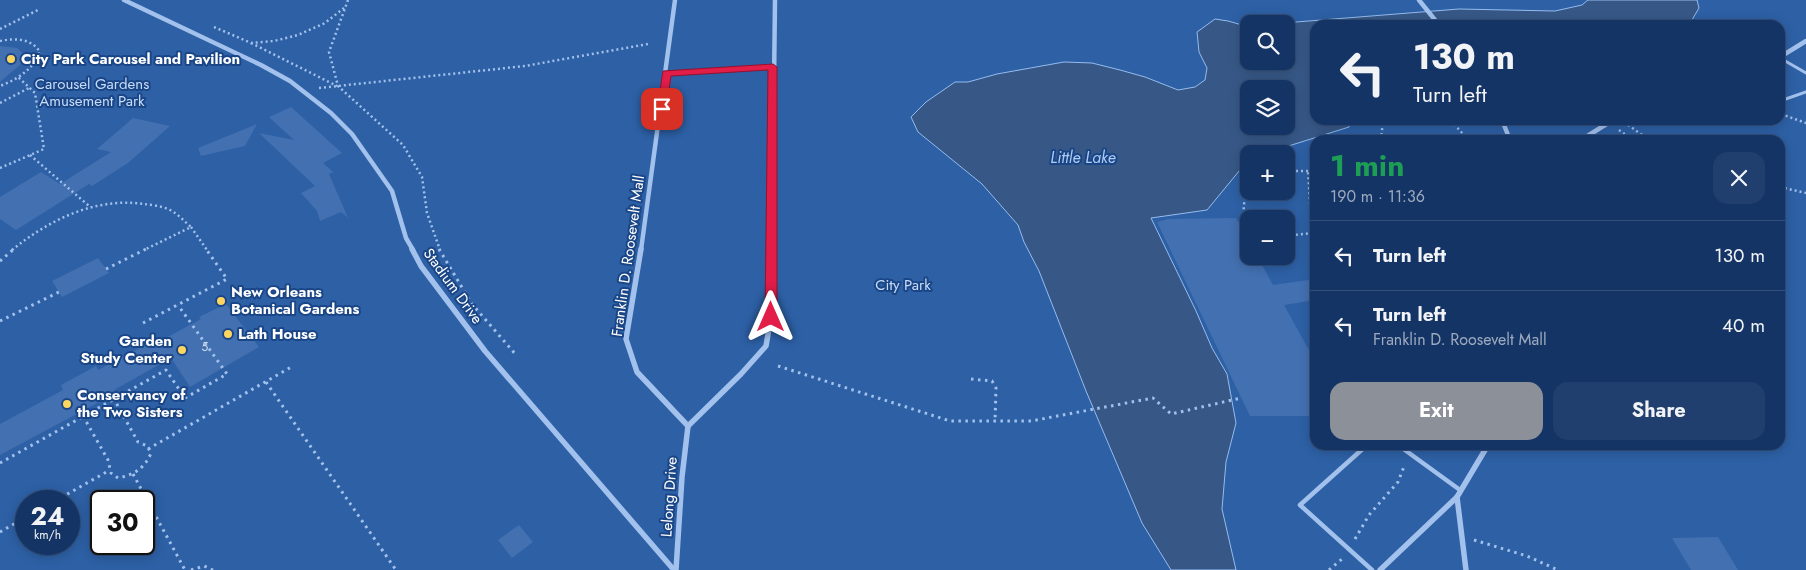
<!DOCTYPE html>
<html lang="en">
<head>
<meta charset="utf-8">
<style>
  body { margin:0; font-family:Jost,sans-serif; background:#213f6e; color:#f1f3f6; height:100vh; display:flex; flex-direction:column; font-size:19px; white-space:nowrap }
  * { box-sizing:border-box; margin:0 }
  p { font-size:16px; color:#9daabf }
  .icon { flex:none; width:28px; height:28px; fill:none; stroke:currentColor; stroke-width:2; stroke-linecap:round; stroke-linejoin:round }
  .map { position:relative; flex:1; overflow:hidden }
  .sheet { position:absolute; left:1310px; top:135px; width:475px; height:315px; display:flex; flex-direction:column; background:#143465; border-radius:15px; box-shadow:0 2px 12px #0003,0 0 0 1px #334f79 }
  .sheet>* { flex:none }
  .guide { position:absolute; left:1310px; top:20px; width:475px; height:105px; border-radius:15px; box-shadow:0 2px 12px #0003,0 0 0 1px #334f79; background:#143465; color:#f1f3f6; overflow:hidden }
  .buttons { position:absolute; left:1240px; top:15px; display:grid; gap:10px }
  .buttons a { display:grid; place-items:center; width:55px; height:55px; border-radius:10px; background:#143465; box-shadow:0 2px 12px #0003,0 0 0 1px #334f79; font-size:25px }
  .speed { position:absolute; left:15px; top:490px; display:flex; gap:10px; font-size:25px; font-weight:700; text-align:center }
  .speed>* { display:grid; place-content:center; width:65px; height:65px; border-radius:50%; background:#143465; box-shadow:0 2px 12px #0003,0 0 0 1px #334f79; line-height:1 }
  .speed small { font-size:12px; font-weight:400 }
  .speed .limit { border:2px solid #111; border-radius:8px; background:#fff; color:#111 }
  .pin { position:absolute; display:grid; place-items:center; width:42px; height:42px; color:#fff; margin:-21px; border-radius:10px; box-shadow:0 2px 8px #0006 }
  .me { position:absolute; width:55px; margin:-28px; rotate:0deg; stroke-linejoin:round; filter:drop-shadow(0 0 4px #0008) }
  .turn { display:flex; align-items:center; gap:18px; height:105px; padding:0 20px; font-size:22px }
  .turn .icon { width:65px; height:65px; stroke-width:2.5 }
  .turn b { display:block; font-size:35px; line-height:42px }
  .round { display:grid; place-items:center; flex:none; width:52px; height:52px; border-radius:15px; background:#213f6e }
  .summary { display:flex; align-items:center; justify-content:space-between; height:85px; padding:0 20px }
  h1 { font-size:30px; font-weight:700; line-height:38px; color:#1e9e55 }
  .button { display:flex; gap:10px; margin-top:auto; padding:10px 20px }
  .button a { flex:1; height:58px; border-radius:15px; background:#8c9099; color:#fff; font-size:20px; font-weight:700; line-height:58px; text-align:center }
  .button a+a { background:#213f6e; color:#f1f3f6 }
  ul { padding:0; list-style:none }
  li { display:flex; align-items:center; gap:15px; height:70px; padding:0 20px; border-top:1px solid #334f79 }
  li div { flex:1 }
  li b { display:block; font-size:19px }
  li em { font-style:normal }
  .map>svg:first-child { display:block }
  .green { fill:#2d60a5; fill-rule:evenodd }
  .water { fill:#375887; stroke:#95bcef; fill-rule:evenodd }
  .building { fill:#4370b1 }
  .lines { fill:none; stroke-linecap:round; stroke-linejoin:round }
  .path-far1 { stroke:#a2c1ec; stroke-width:2.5; stroke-dasharray:2 3; stroke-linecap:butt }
  .path { stroke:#a2c1ec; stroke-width:3; stroke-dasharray:2.5 4.5; stroke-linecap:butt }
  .lane-far1 { stroke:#a2c1ec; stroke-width:3 }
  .lane { stroke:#a2c1ec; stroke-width:4.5 }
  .street-far1 { stroke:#a2c1ec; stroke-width:4.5 }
  .street { stroke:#a2c1ec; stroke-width:5.5 }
  .route { fill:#e11d48; stroke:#92132f }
  .poi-dot { fill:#fed55e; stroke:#1a4687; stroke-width:2 }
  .labels { text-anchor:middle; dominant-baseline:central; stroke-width:4; stroke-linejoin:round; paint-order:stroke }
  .number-label { font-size:12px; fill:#d0dbec }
  .poi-label { font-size:15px; font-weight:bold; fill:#fff; stroke:#1a4687; text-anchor:start }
  .park-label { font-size:15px; fill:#c7dcf9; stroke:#1a4687 }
  .street-label { font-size:15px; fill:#fff; stroke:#1a4687 }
  .water-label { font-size:16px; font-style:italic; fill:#aeccf4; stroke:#1a4687 }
</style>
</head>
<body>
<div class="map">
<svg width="1806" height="570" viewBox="0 0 1806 570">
  <rect width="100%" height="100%" fill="#1a4687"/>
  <!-- green -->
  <path class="green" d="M0 0H1806V570H0ZM1249 24H1286V61H1249ZM1315 25H1780V120H1315ZM1249 89H1286V126H1249ZM1315 140H1780V445H1315ZM1249 154H1286V191H1249ZM1249 219H1286V256H1249ZM26 501H69V544H26ZM101 501H144V544H101Z"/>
  <!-- water -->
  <path class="water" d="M1588 0H1697L1699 8 1689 25H1315V120H1349V127L1263 154H1249V159L1207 210 1151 218 1196 311 1212 348 1227 374 1236 423 1226 462 1222 509 1236 570H1171L1142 523 1086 391 1039 271 1024 242 1018 225 982 184 918 132 911 117 926 102 955 82H968L997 74 1064 62 1092 63 1120 70 1145 77 1178 90 1195 87 1205 80 1207 68 1199 52 1197 32 1215 19 1228 21 1249 27V61H1286V25L1296 22 1459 9 1555 11 1582 5ZM1249 89H1286V126H1249Z"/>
  <!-- building -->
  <g class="building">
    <polygon points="0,46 17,48 24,54 21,64 0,82"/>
    <polygon points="291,107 342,153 323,163 333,172 329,174 348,218 341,212 320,221 317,211 301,193 315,186 259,133 294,140 269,117"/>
    <polygon points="133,118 170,126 128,163 92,186 89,184 16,230 0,219 0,197 41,172 60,184 111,152 97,149"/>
    <polygon points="257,124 245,146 201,156 198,148"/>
    <polygon points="1236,218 1249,241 1249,256 1257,256 1273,285 1315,279 1315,300 1284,305 1315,361 1315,416 1250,416 1157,222 1168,219"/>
    <polygon points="98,258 109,273 62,297 52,281"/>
    <polygon points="226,304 259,347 190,387 171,358 114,390 116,393 0,455 0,424 63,390 61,385 96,366 98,370 158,338 160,341 201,319 199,317"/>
    <polygon points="519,525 533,542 512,558 498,540"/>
    <polygon points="1718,537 1738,570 1691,570 1672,538"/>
  </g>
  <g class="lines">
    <!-- path-far1 -->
    <g class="path-far1">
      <polyline points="348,0 329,52 338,86 403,145 422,177 427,213 440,250"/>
      <polyline points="214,27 251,43 274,41 298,35 325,23 344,8"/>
      <polyline points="0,29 40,9"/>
      <path d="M0 41C15 38 31 38 40 52 32 70 18 79 0 86"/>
      <polyline points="251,43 337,86"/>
      <polyline points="319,88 525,66 648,44"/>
      <polyline points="0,103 29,88"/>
      <polyline points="1781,114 1806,123"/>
      <polyline points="1445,120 1454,124 1464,135 1464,140"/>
      <polyline points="1624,122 1649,140"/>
      <polyline points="1619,130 1633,140"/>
      <polyline points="1381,140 1383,120"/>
      <polyline points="30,155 89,206"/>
      <polyline points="0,168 44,149 35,93 18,77"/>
      <polyline points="1286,171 1315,171"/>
      <polyline points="1780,187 1806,193"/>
      <path d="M1249 188C1243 202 1241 213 1249 226"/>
      <polyline points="191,227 207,250"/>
      <polyline points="1286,236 1312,233 1308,171"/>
      <path d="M12 250C49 220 95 197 144 204 152 205 162 206 170 210 178 214 184 221 191 227L144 250"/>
    </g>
    <!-- path -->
    <g class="path">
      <polyline points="439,249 472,304 517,356"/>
      <polyline points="0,261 14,249"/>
      <polyline points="106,269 146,249"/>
      <polyline points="0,321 59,292"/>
      <polyline points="143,323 227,279 206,249"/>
      <polyline points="778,366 950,421 1031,421 1153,398 1171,414 1241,398"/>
      <polyline points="971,379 992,381 996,388 995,422"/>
      <polyline points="266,382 396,570"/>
      <path d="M83 416 108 460 111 473 118 478C134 475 145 468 151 453L147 446 138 442 114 399"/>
      <polyline points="148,449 293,366"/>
      <polyline points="0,463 166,370 185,398 227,374 178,305"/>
      <polyline points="133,474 185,570"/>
      <polyline points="55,501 110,470"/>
      <polyline points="0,532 26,517"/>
      <polyline points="1355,539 1369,515 1398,482 1405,464"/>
      <polyline points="1474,540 1527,556 1558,570"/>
      <polyline points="191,570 204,566 213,570"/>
      <polyline points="1329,570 1342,559"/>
    </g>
    <!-- lane-far1 -->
    <g class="lane-far1">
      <polyline points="1780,58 1806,73"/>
      <polyline points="667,73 773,67"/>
      <polyline points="1780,101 1806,92"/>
      <polyline points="1691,120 1712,124 1727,120"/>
    </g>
    <!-- lane -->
    <g class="lane">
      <polyline points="1367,445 1300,505 1372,570"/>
      <polyline points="1398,445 1460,490"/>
    </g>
    <!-- street-far1 -->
    <g class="street-far1">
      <polyline points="124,0 261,65 290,81 331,113 352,134 392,191 406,238 413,250"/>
      <polyline points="1419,0 1439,25"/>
      <polyline points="1780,57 1806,41"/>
      <polyline points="1502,120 1510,140"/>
      <polyline points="1581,140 1613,120"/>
      <polyline points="641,250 675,0"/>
      <polyline points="772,250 775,0"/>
    </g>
    <!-- street -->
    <g class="street">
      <polyline points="412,249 421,266 485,351 674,570"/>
      <polyline points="641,249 626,339 637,372 688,426 741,374 766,346 771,317 772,249"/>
      <polyline points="1457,497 1466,570"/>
      <polyline points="676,570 682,477 688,426"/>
      <polyline points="1380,570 1457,497 1488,445"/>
    </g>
  </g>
  <!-- route -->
  <polygon class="route" points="773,64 777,67 777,317 771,321 765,317 768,70 671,76 666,109 662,112 657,109 663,71"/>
  <!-- markers -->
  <g class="poi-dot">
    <circle cx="11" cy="59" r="5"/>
    <circle cx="221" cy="301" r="5"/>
    <circle cx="228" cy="334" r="5"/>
    <circle cx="182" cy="350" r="5"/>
    <circle cx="67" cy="404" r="5"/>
  </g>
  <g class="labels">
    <!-- number labels -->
    <g class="number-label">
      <text x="205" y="347">5</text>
    </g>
    <!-- poi labels -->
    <g class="poi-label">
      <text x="21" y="59">City Park Carousel and Pavilion</text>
      <text x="231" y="292">New Orleans<tspan x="231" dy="17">Botanical Gardens</tspan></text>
      <text x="238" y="334">Lath House</text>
      <text x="172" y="341" text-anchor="end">Garden<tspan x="172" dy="17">Study Center</tspan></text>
      <text x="77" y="395">Conservancy of<tspan x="77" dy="17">the Two Sisters</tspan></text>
    </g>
    <!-- park labels -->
    <g class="park-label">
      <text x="92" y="84">Carousel Gardens<tspan x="92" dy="17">Amusement Park</tspan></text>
      <text x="903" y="285">City Park</text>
    </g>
    <!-- street labels -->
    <g class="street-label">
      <text transform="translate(628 256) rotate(-82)">Franklin D. Roosevelt Mall</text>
      <text transform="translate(453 286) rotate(54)">Stadium Drive</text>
      <text transform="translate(669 497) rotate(-86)">Lelong Drive</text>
    </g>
    <!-- water labels -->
    <g class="water-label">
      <text x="1083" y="157">Little Lake</text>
    </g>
  </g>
</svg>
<div class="buttons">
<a><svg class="icon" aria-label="search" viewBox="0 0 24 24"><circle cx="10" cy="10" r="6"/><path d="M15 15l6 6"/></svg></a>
<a><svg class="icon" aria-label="layers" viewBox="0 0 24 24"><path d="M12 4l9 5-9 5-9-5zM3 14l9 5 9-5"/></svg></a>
<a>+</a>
<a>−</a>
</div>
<div class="speed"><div>24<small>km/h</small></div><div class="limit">30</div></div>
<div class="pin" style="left:662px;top:109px;background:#d93025"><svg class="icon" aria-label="arrive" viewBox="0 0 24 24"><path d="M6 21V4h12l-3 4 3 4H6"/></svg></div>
<svg class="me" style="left:771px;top:317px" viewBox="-20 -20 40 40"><path d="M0-17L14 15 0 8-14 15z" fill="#e11d48" stroke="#fff" stroke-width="4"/></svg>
<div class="guide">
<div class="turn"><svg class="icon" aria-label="left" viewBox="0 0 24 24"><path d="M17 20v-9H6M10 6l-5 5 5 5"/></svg><div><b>130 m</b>Turn left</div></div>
</div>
<section class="sheet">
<div class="summary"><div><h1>1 min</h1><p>190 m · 11:36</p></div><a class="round"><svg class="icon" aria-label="close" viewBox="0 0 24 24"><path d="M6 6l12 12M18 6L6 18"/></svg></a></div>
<ul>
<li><svg class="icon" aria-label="left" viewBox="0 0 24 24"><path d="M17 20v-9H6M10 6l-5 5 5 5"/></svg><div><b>Turn left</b></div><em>130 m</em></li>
<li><svg class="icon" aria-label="left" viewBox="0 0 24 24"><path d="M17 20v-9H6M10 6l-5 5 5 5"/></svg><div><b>Turn left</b><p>Franklin D. Roosevelt Mall</p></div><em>40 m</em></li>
</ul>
<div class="button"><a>Exit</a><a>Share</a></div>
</section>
</div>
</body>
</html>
